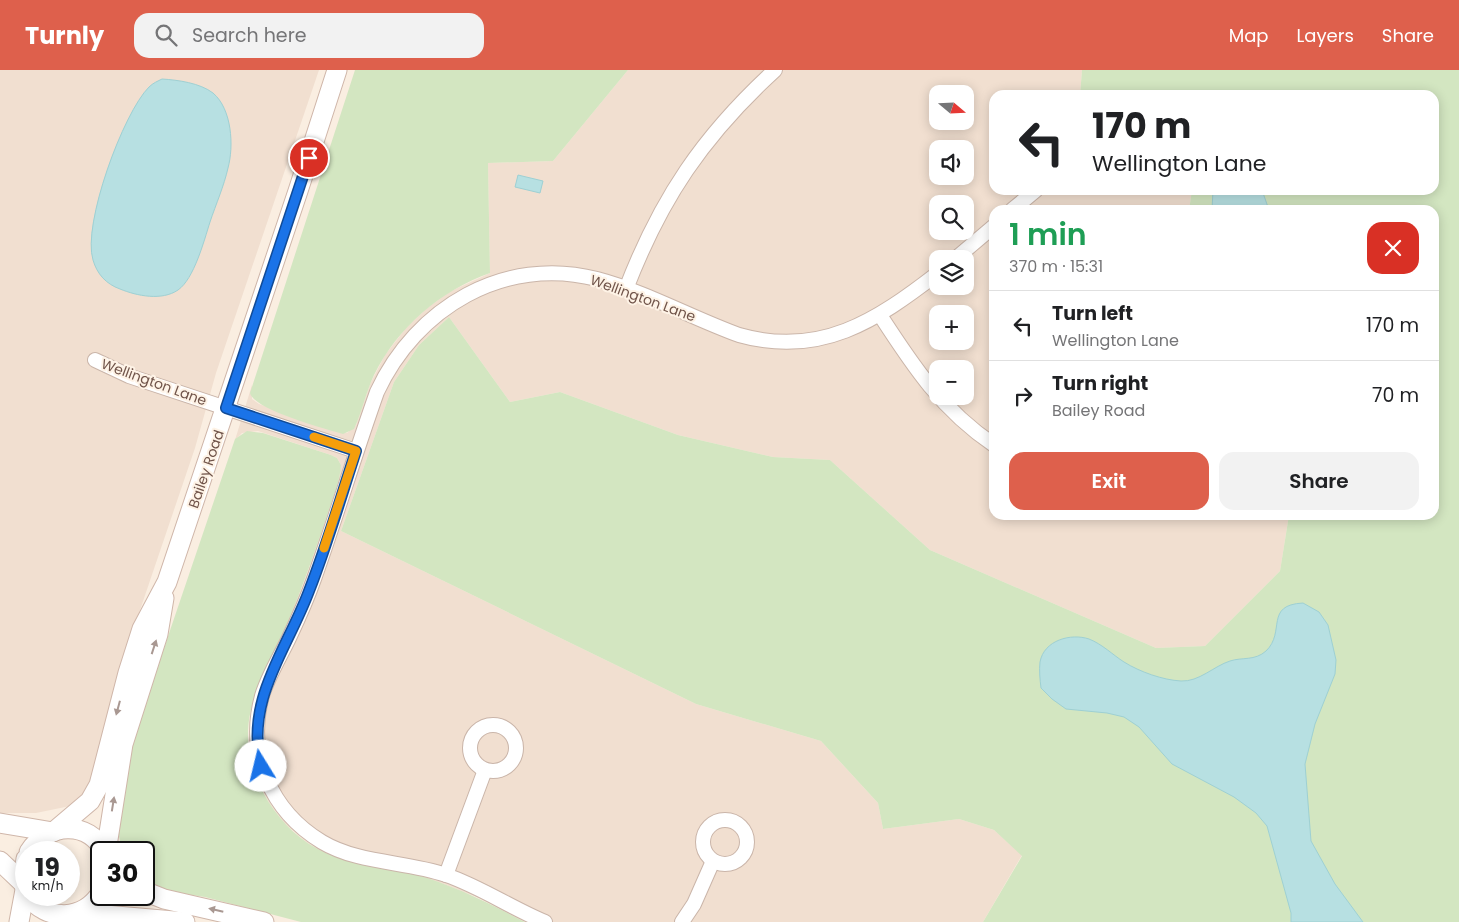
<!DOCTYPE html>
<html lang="en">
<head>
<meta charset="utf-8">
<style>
  body { margin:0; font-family:Poppins,sans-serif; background:#f2f2f2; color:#202124; height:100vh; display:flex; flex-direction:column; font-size:19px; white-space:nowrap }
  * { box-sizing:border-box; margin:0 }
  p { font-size:16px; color:#757577 }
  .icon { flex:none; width:28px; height:28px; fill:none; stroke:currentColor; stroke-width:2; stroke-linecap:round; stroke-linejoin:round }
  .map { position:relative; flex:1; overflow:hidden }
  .panel { position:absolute; left:989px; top:135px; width:450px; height:315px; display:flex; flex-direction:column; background:#fff; border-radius:15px; box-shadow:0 2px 12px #0003 }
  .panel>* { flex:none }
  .banner { position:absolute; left:989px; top:20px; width:450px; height:105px; border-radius:15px; box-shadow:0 2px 12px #0003; background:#fff; color:#202124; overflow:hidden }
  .needle { width:32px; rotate:109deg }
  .fabs { position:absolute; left:929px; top:15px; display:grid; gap:10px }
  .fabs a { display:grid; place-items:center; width:45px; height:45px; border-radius:10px; background:#fff; box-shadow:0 2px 12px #0003; font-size:25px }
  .speed { position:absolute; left:15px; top:771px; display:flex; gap:10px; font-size:25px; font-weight:700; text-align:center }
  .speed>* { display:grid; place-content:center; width:65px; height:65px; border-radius:50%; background:#fff; box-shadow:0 2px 12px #0003; line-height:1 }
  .speed small { font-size:12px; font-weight:400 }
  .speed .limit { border:2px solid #111; border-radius:8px; background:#fff; color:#111 }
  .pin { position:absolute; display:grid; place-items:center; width:42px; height:42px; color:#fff; margin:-21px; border:2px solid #fff; border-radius:50%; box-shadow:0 1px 5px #0007 }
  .me { position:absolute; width:55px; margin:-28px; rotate:351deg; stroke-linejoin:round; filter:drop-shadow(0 0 4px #0008) }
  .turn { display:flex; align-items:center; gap:18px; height:105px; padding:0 20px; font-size:22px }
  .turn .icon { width:65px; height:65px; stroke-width:2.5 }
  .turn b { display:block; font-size:35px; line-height:42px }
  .round { display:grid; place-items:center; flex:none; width:52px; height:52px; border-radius:15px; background:#f2f2f2 }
  .summary { display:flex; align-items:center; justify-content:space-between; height:85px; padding:0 20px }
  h1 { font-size:30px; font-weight:600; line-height:38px; color:#1e9e55 }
  .primary-button { display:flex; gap:10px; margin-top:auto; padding:10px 20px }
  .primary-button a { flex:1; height:58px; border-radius:15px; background:#de604c; color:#fff; font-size:20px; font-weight:600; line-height:58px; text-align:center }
  .primary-button a+a { background:#f2f2f2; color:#202124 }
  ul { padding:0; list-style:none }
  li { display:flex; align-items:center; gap:15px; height:70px; padding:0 20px; border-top:1px solid #e0e0e0 }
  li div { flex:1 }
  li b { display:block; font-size:19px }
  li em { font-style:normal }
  header { display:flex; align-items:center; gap:30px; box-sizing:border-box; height:70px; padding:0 25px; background:#de604c; color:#fff }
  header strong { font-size:24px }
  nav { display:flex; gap:28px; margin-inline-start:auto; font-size:18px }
  .search { width:350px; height:45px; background:#f2f2f2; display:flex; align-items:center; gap:12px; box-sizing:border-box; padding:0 18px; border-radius:15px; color:#757577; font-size:19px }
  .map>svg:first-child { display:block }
  .residential { fill:#f1dfd0; fill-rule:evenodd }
  .green { fill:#d3e6c1 }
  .water { fill:#b7e0e2; stroke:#9ed0d3 }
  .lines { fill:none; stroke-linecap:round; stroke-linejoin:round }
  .minor-casing { stroke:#cab5a9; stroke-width:16 }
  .secondary-casing { stroke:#cfb6a9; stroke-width:21 }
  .minor { stroke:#fff; stroke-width:14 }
  .secondary { stroke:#fff; stroke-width:19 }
  .oneway { fill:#a99892 }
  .route-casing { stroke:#114b97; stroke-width:12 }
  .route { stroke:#1a73e8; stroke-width:9 }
  .slow { stroke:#f59e0b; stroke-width:9 }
  .labels { text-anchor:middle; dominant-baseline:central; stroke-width:4; stroke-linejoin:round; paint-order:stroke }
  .street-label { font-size:14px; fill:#70544a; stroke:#fef3e6 }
</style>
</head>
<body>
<header>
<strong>Turnly</strong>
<div class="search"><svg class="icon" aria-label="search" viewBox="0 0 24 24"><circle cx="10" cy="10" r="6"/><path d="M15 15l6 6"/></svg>Search here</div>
<nav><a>Map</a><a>Layers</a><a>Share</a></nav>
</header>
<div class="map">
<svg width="1459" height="852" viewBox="0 0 1459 852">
  <rect width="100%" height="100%" fill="#faeee1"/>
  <!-- residential -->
  <g class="residential">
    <polygon points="0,0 319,0 216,303 195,378 120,599 103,659 97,704 93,716 70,736 36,743 0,743"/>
    <path d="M628 0H1082L1080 25H994V120H1192L1189 140H994V445H1289L1280 501 1205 576 1156 578 930 480 830 390 773 387 678 365 560 322 510 332 449 247 419 275 394 312 341 461 696 634 821 671 878 733 883 759 959 749 994 760 1022 785 983 852H525L479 828 441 813 403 802 348 792 322 782 306 772 284 753 269 733 256 707 249 672 252 630 258 612 303 516 337 417 341 395 337 388 331 385 258 361 242 363 235 370 252 315V329L259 334 347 363 356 355 370 314 385 285 406 258 426 239 449 222 490 203 488 93 553 91ZM938 24H965V51H938ZM938 79H965V106H938ZM938 134H965V161H938ZM938 189H965V216H938ZM938 244H965V271H938ZM938 299H965V326H938Z"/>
  </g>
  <!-- green -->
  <g class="green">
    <path d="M355 0H628L553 91 488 93 490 203C440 221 398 257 374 305 366 322 362 342 354 359L343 364C326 359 254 340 250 323Z"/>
    <polygon points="1082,0 1459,0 1459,852 983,852 1022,786 994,760 959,749 883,759 878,733 821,671 696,634 341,461 394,312 419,275 449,247 510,332 560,322 678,365 773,387 830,390 930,480 1156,578 1205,576 1280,501 1289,445 1434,445 1434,140 1189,140 1192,120 1434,120 1434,25 1080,25"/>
    <path d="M247 361 263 363 331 385 337 388 341 395C340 412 332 430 327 446 315 481 303 516 289 549 262 612 227 653 264 724 276 746 294 766 316 778 346 795 381 795 414 804 453 815 489 833 525 852H301L205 827 165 821 144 811V782H123L118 763 124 696 235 369Z"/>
  </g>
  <!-- water -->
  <g class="water">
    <path d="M162 9C178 10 200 13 213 23 232 39 234 76 228 98 224 116 216 134 210 152 204 171 194 209 178 220 162 231 137 226 120 219 106 214 97 204 93 190 82 155 123 43 149 17 153 13 158 11 162 9Z"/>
    <polygon points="518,105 543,111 540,123 515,117"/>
    <polygon points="1213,120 1262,120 1269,140 1212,140"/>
    <path d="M1303 533 1319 542 1328 555 1336 590 1335 604 1315 654 1305 694 1311 771 1335 814 1363 852H1291V843L1267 756 1256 743 1234 727 1172 694 1139 657 1124 647 1107 643 1066 639 1052 629 1041 618C1040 610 1039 600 1040 592 1044 570 1071 563 1089 569 1102 574 1113 585 1124 592 1140 602 1163 610 1181 611 1199 612 1214 596 1230 591 1242 587 1255 591 1266 581 1286 562 1264 535 1303 533Z"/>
  </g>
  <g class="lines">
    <!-- minor casing -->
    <g class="minor-casing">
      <g id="minor">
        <polyline points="1012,140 1036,120"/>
        <polyline points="955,189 994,156"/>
        <path d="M626 219C661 128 703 66 775 0"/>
        <path d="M880 245C913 296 942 340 994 375"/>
        <polyline points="95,290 129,306 356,381"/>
        <circle cx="493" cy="678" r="23"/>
        <circle cx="725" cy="772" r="22"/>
        <polyline points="446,805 485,700"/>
        <path d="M545 852C511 838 481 817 446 805 406 791 359 794 322 772 271 741 246 685 262 626 268 606 280 587 289 568 298 549 307 529 314 509 336 447 355 384 377 322 416 238 504 185 597 209 646 222 692 248 739 265 820 288 876 251 938 203"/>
        <polyline points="682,852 694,834 713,791"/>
      </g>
    </g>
    <!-- secondary casing -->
    <g class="secondary-casing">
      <g id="secondary">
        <polyline points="0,753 53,762"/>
        <polyline points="57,759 90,731 99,715 128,603 142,559 167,512 298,121 337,0"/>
        <path d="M29 782C48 752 88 750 105 782"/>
        <polyline points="106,782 123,674 158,564 164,528"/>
        <polyline points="26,789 23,809 26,822"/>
        <polyline points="0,791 24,814"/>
        <polyline points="144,821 164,829 264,852"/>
        <path d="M27 825C47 852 83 851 101 823"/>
        <polyline points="82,843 185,852"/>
        <polyline points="19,852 25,820"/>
      </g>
    </g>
    <!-- minor -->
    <use href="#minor" class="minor"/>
    <!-- secondary -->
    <use href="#secondary" class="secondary"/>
  </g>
  <!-- one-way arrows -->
  <defs><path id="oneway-solid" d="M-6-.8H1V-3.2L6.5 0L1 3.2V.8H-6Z" transform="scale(1.25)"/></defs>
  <g class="oneway">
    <use href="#oneway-solid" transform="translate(154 577) rotate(-72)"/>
    <use href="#oneway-solid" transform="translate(118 638) rotate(105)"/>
    <use href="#oneway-solid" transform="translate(113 734) rotate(-81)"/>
    <use href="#oneway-solid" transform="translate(216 840) rotate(-167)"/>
  </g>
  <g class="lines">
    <!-- route casing -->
    <g class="route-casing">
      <path id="route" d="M261 696C245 629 287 580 309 521 327 475 341 427 356 381L226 338 309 88"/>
    </g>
    <!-- route -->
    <use href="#route" class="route"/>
    <!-- slow -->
    <polyline class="slow" points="314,367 356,381 324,478"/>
  </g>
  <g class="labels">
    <!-- street labels -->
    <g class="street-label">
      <text transform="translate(643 228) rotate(20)">Wellington Lane</text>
      <text transform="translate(154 312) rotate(20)">Wellington Lane</text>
      <text transform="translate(206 399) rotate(-71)">Bailey Road</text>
    </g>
  </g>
</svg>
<div class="fabs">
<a><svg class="needle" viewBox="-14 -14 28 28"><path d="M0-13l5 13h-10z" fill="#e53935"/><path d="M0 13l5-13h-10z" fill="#757577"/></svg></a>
<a><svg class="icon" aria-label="sound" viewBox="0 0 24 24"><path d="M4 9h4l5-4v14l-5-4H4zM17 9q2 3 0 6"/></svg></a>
<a><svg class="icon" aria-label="search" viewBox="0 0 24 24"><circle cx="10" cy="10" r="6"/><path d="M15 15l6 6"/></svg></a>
<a><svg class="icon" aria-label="layers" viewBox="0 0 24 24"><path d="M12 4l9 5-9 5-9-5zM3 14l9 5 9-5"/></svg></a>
<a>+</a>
<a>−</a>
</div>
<div class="speed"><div>19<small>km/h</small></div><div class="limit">30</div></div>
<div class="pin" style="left:309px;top:88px;background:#d93025"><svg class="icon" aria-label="arrive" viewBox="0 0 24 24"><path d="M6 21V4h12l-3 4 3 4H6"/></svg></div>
<svg class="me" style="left:261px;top:696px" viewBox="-20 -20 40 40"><circle r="19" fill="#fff"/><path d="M0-13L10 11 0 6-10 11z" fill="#1a73e8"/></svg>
<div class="banner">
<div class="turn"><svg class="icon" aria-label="left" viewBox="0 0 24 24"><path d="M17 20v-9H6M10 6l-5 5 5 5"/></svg><div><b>170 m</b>Wellington Lane</div></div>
</div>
<section class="panel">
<div class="summary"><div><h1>1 min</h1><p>370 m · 15:31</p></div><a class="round" style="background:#d93025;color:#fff"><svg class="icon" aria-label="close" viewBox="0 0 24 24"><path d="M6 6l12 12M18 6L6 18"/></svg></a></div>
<ul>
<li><svg class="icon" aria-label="left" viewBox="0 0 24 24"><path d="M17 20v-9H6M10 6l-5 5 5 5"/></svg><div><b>Turn left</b><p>Wellington Lane</p></div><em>170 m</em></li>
<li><svg class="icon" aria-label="right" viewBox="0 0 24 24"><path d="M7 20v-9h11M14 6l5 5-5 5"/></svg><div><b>Turn right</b><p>Bailey Road</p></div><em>70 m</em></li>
</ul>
<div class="primary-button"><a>Exit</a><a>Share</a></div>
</section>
</div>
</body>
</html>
